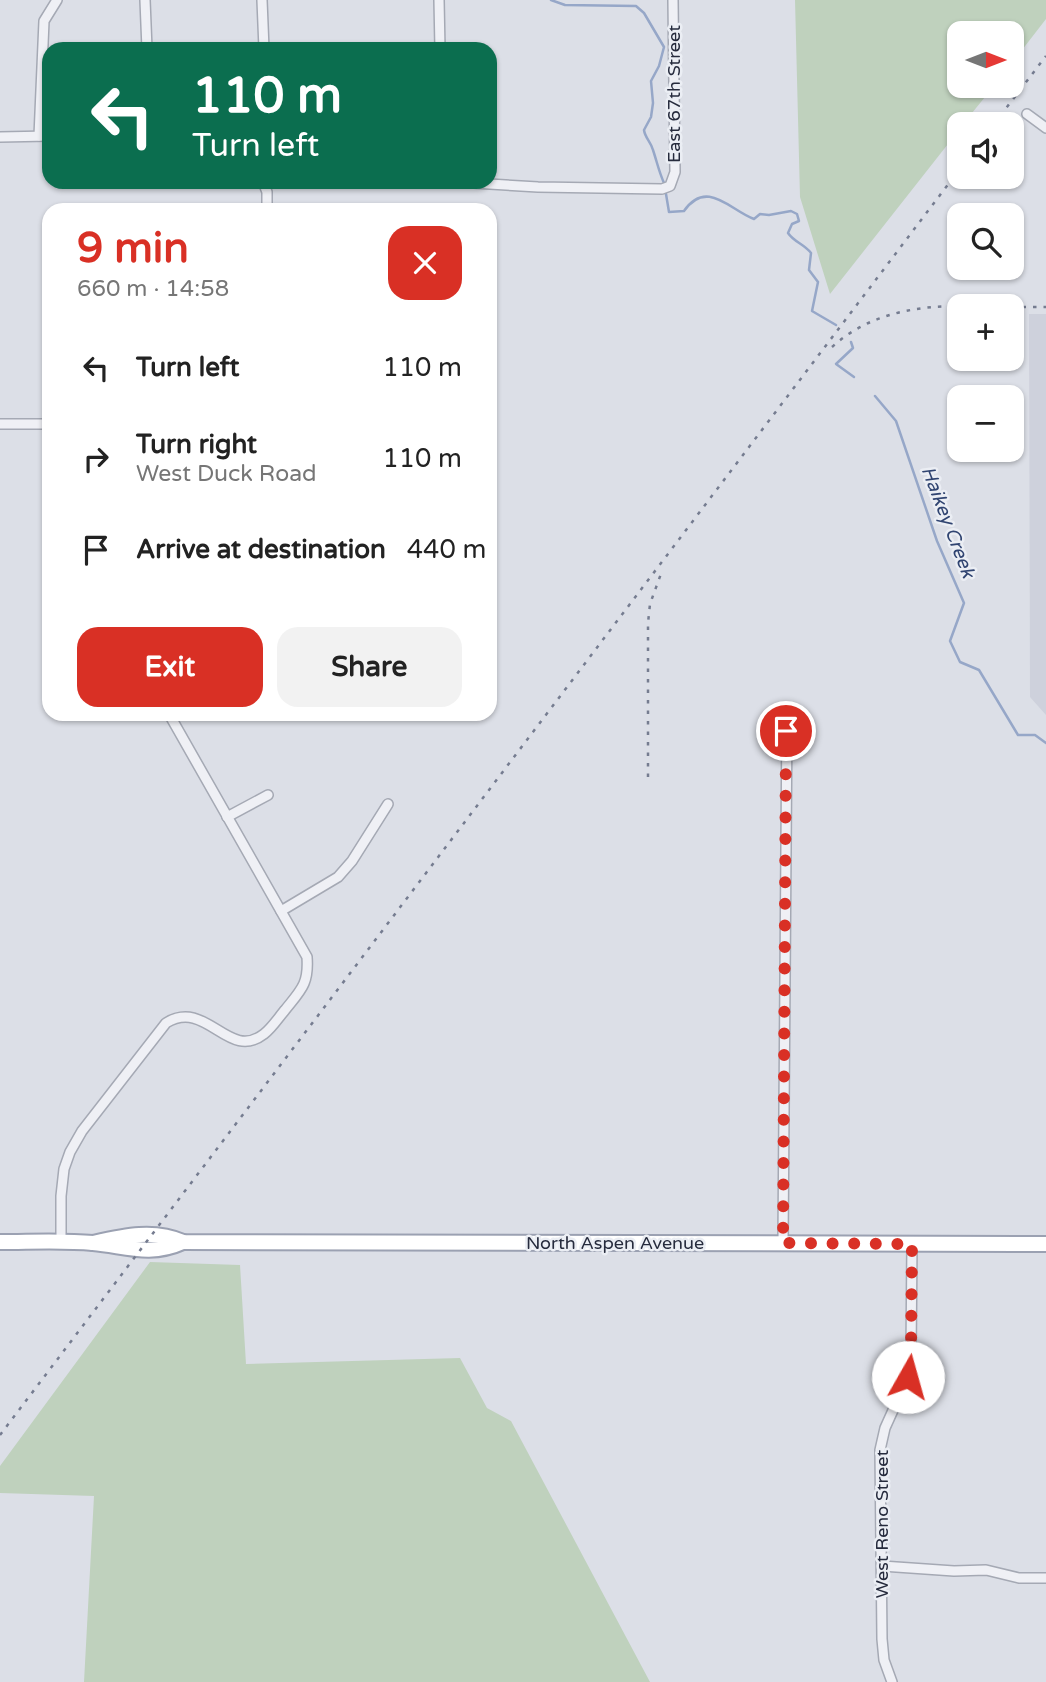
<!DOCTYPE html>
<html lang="en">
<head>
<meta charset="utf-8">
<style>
  body { margin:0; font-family:"Varela Round",sans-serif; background:#f2f2f2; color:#222; height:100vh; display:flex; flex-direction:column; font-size:26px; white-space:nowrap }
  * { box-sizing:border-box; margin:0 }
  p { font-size:23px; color:#767676 }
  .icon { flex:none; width:38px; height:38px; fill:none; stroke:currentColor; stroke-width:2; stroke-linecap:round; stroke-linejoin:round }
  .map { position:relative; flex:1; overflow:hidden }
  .panel { position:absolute; left:42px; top:203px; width:455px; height:518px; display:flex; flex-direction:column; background:#fff; border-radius:21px; box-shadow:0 2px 5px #0004 }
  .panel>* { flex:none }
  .banner { position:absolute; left:42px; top:42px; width:455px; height:147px; border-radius:21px; box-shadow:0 2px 5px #0004; background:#0b6e4f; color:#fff; overflow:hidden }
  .needle { width:46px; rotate:90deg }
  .controls { position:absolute; left:947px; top:21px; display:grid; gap:14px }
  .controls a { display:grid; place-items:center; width:77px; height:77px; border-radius:14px; background:#fff; box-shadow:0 2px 5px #0004; font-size:35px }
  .pin { position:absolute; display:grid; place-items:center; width:60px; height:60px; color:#fff; margin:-30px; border:4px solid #fff; border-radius:50%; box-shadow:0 2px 7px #0007 }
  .me { position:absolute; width:77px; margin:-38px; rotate:7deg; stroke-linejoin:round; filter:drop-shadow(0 0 5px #0008) }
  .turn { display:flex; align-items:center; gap:24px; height:147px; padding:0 35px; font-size:32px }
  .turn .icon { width:91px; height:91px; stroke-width:2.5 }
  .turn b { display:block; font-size:49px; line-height:60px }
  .round { display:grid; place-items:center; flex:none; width:74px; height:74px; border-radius:21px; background:#f2f2f2 }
  .headline { display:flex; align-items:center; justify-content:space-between; height:119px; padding:0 35px }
  h1 { font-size:42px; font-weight:700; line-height:52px; color:#d93025 }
  .cta { display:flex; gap:14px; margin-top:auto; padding:14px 35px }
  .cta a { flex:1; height:80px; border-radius:21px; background:#d93025; color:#fff; font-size:28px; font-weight:700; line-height:80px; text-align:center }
  .cta a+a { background:#f2f2f2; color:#222 }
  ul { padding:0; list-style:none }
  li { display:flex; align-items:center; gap:21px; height:91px; padding:0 35px }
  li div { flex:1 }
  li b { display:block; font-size:26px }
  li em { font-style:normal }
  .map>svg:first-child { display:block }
  .built { fill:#ced1dc }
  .green { fill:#bfd1bd }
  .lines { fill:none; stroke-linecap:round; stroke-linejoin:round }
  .stream { stroke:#96a7c8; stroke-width:2.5 }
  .minor-casing { stroke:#a5a9b4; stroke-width:12 }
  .primary-casing { stroke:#9ba1b2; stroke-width:18 }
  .minor { stroke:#eff0f5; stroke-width:9 }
  .primary { stroke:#fff; stroke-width:14 }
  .rail { stroke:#757c90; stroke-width:2.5; stroke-dasharray:3.5 7; stroke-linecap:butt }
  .route { stroke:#d93025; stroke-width:12; stroke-dasharray:0 21.6 }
  .labels { text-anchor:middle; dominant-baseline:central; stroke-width:5; stroke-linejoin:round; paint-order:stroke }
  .street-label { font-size:18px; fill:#262b3d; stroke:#ebeef4 }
  .water-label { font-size:19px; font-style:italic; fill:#304471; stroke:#ebeef4 }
</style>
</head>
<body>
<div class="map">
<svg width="1046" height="1682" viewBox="0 0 1046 1682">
  <rect width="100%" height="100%" fill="#dcdfe7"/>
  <!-- built -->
  <polygon class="built" points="1029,314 1046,314 1046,715 1030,697"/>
  <!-- green -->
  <g class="green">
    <polygon points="795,0 1046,0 1046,19 1012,63 1012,33 959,33 959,86 994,86 963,124 959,124 959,130 830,294 800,197"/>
    <polygon points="150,1262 240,1265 246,1364 460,1358 487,1408 511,1421 650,1682 84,1682 94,1496 0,1493 0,1466"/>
  </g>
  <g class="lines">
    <!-- stream -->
    <g class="stream">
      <path d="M551 0 565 5 636 6 644 13 664 47 659 66 651 81 653 103 651 117 644 130C645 138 651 142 653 150 657 162 659 172 664 183"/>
      <path d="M666 194 669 212 684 211C707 178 731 211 754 219L760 214 769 215 791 211 797 214 799 221 792 224 788 233C794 242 804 244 811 253L809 270 818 282 812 311 836 325"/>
      <polyline points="851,342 853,348 836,364 854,377"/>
      <polyline points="875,396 896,421 937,541 964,603 950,641 960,662 979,670 1018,735 1035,735 1046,743"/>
    </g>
    <!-- minor casing -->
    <g class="minor-casing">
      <g id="minor">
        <polyline points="145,0 147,49"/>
        <polyline points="262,0 264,49"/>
        <polyline points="439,0 440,49"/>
        <polyline points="1027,114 1046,128"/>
        <polyline points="39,136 44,21 57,0"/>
        <polyline points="0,137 49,136"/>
        <polyline points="263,182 267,192 267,210"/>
        <polyline points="457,182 538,187 662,189 670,186 675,172 673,0"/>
        <polyline points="0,424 49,424"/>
        <polyline points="227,817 268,795"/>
        <polyline points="281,911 338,877 352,861 388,804"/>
        <path d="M61 1242V1196L64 1169 70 1152 82 1131 166 1023C207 998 228 1062 264 1034 272 1028 279 1017 285 1010 301 990 309 984 307 957L169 714"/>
        <polyline points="783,1243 787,716"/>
        <polyline points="882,1566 954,1571 986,1570 1019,1578 1046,1578"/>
        <polyline points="892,1682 884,1660 882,1639 880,1450 885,1428 908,1377 911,1354 912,1244"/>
      </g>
    </g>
    <!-- primary casing -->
    <g class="primary-casing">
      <g id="primary">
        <path d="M0 1242C30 1242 62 1240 93 1243 126 1246 150 1257 183 1242"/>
        <path d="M93 1243C124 1236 154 1229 183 1242L1046 1244"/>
      </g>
    </g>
    <!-- minor -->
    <use href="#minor" class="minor"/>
    <!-- primary -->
    <use href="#primary" class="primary"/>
    <!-- rail -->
    <g class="rail">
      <polyline points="994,124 1046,56"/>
      <polyline points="1012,307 1046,307"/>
      <path d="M832 347C867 315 913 306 959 306"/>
      <polyline points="648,777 648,623 650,604 662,571"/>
      <polyline points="0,1435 959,170"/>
    </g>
  </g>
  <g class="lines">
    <!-- route -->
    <polyline class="route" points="786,731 783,1243 912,1244 911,1354 908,1377"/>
  </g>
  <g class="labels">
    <!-- street labels -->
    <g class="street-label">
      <text transform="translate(674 94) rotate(-90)">East 67th Street</text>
      <text x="615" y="1243">North Aspen Avenue</text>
      <text transform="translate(882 1524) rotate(-90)">West Reno Street</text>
    </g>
    <!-- water labels -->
    <g class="water-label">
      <text transform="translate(948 522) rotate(69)">Haikey Creek</text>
    </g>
  </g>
</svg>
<div class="controls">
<a><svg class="needle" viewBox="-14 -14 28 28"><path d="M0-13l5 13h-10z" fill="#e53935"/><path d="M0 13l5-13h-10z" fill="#767676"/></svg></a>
<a><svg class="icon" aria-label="sound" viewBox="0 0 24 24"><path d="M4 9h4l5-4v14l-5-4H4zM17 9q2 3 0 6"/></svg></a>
<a><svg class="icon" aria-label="search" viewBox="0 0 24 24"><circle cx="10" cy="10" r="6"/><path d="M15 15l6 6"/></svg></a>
<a>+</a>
<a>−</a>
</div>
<div class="pin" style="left:786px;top:731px;background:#d93025"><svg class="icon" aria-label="arrive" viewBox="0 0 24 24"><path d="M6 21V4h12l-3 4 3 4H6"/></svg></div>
<svg class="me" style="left:908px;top:1377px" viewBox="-20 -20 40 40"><circle r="19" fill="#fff"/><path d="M0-13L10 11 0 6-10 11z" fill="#d93025"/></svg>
<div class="banner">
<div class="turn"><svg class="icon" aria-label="left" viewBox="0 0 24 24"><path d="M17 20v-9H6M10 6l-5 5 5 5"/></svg><div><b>110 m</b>Turn left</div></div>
</div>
<section class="panel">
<div class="headline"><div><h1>9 min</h1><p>660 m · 14:58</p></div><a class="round" style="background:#d93025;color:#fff"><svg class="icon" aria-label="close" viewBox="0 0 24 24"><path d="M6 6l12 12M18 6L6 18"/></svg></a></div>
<ul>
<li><svg class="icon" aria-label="left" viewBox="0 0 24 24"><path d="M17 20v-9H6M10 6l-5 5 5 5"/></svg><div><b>Turn left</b></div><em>110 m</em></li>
<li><svg class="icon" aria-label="right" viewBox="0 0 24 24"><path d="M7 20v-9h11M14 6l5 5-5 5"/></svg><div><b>Turn right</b><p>West Duck Road</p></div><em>110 m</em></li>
<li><svg class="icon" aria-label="arrive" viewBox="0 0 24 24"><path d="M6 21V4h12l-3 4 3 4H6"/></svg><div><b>Arrive at destination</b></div><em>440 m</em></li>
</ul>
<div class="cta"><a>Exit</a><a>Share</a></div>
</section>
</div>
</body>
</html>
